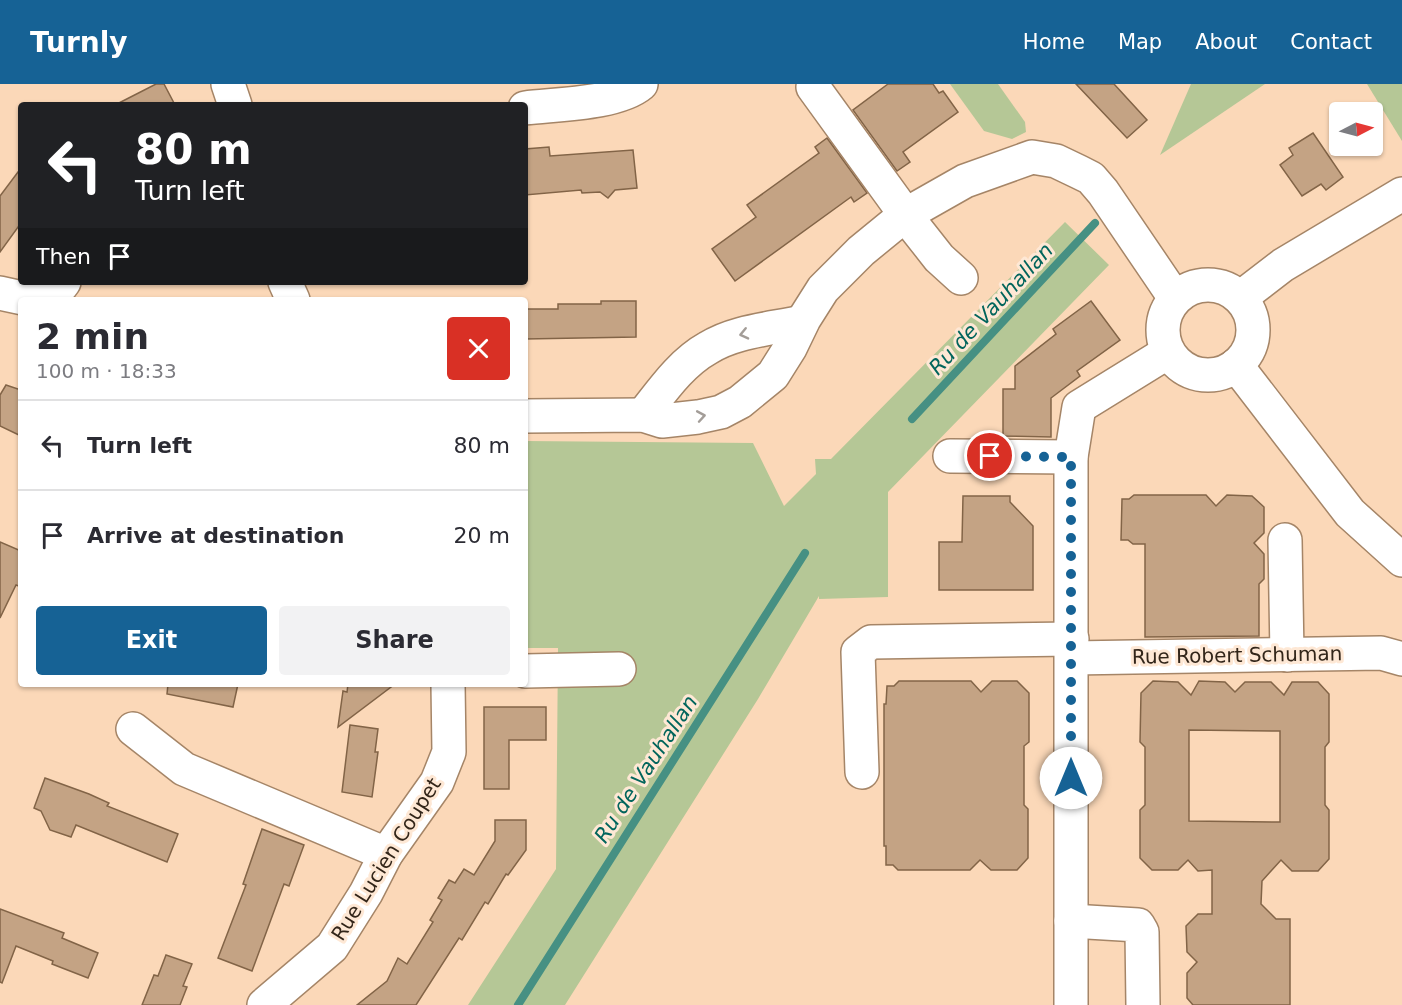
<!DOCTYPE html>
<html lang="en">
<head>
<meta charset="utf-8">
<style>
  body { margin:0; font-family:"DejaVu Sans",sans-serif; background:#f2f2f3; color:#2b2b33; height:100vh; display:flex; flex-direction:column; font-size:22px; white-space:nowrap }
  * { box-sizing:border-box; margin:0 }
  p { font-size:20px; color:#7c7c81 }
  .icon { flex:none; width:33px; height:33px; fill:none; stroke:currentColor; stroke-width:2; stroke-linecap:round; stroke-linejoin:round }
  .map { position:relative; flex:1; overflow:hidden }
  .details { position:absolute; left:18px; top:213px; width:510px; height:390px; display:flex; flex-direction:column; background:#fff; border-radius:6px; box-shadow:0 2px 4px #0004 }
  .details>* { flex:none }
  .top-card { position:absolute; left:18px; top:18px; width:510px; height:183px; border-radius:6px; box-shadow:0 2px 4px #0004; background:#202124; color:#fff; overflow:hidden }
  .needle { width:39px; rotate:84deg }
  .controls { position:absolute; left:1329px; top:18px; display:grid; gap:12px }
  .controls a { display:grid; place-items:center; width:54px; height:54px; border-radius:6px; background:#fff; box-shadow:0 2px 4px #0004; font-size:30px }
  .pin { position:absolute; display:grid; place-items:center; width:51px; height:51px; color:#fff; margin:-26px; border:3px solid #fff; border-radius:50%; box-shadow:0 2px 6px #0007 }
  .me { position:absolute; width:66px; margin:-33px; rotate:0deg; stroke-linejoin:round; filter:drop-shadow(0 0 4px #0008) }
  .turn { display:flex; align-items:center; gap:21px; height:126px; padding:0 18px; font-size:27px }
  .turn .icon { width:78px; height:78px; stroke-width:2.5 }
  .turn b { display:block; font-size:42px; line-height:51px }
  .then { display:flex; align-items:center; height:57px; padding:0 18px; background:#0003; gap:12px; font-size:22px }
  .round { display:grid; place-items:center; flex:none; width:63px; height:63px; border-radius:6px; background:#f2f2f3 }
  .headline { display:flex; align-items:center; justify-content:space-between; height:102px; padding:0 18px }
  h1 { font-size:36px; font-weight:700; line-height:45px }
  .primary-button { display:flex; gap:12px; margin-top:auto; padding:12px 18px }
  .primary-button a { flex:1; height:69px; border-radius:6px; background:#166295; color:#fff; font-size:24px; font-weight:700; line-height:69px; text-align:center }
  .primary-button a+a { background:#f2f2f3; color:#2b2b33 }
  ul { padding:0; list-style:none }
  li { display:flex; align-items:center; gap:18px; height:90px; padding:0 18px; border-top:2px solid #e1e1e2 }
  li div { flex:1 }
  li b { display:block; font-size:22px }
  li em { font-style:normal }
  header { display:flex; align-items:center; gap:36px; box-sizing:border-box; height:84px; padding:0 30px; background:#166295; color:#fff }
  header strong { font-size:28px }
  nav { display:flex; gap:33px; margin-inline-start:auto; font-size:21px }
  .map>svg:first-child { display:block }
  .green { fill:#b5c796 }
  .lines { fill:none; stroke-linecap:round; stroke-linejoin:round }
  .stream { stroke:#469083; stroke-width:8 }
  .building { fill:#c4a384; stroke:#826447; stroke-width:1.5; fill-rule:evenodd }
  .minor-casing { stroke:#a58567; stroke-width:36 }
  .minor { stroke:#fff; stroke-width:33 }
  .oneway { stroke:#a39d98 }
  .route { stroke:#166295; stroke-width:10; stroke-dasharray:0 18 }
  .labels { text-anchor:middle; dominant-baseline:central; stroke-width:6; stroke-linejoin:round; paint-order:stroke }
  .street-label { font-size:20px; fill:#322519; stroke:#fee8d5 }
  .water-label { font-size:21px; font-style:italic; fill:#02655c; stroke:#fee8d5 }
</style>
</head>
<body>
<header>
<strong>Turnly</strong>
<nav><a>Home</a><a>Map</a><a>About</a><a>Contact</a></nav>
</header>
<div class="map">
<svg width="1402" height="921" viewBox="0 0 1402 921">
  <rect width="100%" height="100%" fill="#fbd8b8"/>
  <!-- green -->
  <g class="green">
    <polygon points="950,0 998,0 1025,38 1026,48 1012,55 984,47"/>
    <polygon points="1191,0 1265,0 1160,71"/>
    <polygon points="1367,0 1402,0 1402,57"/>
    <polygon points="1065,138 1109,181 888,408 888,513 819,515 819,512 758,615 565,921 468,921 556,785 558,564 525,564 525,357 753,359 784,422 816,390 815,375 831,375"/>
  </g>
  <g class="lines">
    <!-- stream -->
    <g class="stream">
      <polyline points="912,335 1095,139"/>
      <polyline points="518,921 805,469"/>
    </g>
  </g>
  <!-- building -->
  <g class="building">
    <polygon points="156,0 164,0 175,21 115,21"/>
    <polygon points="888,0 933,0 939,9 943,7 958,28 903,68 910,78 897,87 853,26"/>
    <polygon points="1076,0 1114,0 1147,36 1127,54"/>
    <polygon points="1313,49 1343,93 1326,106 1321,100 1302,112 1280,81 1293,71 1289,64"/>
    <polygon points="827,54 867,109 854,118 851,113 735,197 712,165 756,133 747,121 819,69 815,63"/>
    <polygon points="549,63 550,72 633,66 637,104 615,106 608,114 600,108 582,109 581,106 525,111 525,65"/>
    <polygon points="21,84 21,139 0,168 0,112"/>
    <polygon points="601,217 636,217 636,253 525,255 525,225 558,225 558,220 601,220"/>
    <polygon points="1091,217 1120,256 1077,287 1080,292 1051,314 1051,353 1003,352 1003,305 1015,305 1015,282 1056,250 1053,245"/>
    <polygon points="6,301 21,306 21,352 0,342 0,311"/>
    <polygon points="1134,411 1206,411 1216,422 1227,411 1252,412 1264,423 1264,449 1254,459 1264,470 1264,495 1259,500 1259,552 1145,553 1145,460 1133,460 1128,456 1121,456 1122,415 1129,415"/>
    <polygon points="963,412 1010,412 1010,418 1033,442 1033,506 939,506 939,458 962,458"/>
    <polygon points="0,458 21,467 21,503 16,501 0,534"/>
    <polygon points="899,597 971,597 981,608 992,597 1017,597 1029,609 1029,658 1024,662 1024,721 1028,725 1028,774 1017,786 991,786 980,776 970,786 898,786 893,781 886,781 886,762 884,762 884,620 886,620 887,602 894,602"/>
    <path d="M1153 597 1178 598 1191 611 1199 597 1225 598 1235 608 1245 598H1271L1284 611 1292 598H1318L1329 610V658L1325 663V721L1329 726V775L1318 787H1292L1281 776 1262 797 1261 820 1276 835H1290V921H1193L1187 914V889L1197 878 1187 868 1186 842 1198 830H1212V786L1198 787 1188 776 1178 786H1152L1140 774V726L1145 721V663L1140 658 1141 609ZM1189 646 1280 647V738L1189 737Z"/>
    <polygon points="168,600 238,600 233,623 167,610"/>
    <polygon points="348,600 395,600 338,643 343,607 347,608"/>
    <polygon points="484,623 546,623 546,656 509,656 509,705 484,705"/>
    <polygon points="350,641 378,645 375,668 378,668 372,713 342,708"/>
    <polygon points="45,694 89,710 109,719 107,722 178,750 167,778 76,741 71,753 50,746 41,727 34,724"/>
    <polygon points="495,736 526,736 526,766 508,791 506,790 488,820 485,818 462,856 459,854 416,921 357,921 387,897 398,874 407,880 433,838 430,836 442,816 438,814 449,796 455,799 464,785 474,791 495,757"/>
    <polygon points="262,745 304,761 289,802 284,800 252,887 218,874 246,801 243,800"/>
    <polygon points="0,825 64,849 62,854 98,869 88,894 52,880 53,877 16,862 2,899 0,898"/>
    <polygon points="166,871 192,880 183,902 187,903 180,921 142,921 154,891 158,892"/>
  </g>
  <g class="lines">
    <!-- minor casing -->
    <g class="minor-casing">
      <g id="minor">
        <polyline points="228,0 235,21"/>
        <polyline points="813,3 913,141 939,174 961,194"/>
        <path d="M525 24C557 20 617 20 641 0"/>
        <polyline points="285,198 293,216"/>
        <circle cx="1208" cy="246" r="45"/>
        <polyline points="0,209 27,215 61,202 64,198"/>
        <polyline points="1240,214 1283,181 1402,110"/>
        <polyline points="1236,281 1350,429 1402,476"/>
        <path d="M643 331C662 307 681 279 708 264 735 247 771 245 802 238"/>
        <polyline points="525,332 643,331 662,337 698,333 721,328 740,318 773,291 790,264 804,235 823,205 861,167 905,131 965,97 1032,73 1056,77 1079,88 1091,94 1103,108 1175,214"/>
        <polyline points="950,372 1071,373"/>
        <polyline points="1285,456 1287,571"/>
        <polyline points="1072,574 1381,569 1402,575"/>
        <polyline points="525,587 619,585"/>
        <polyline points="133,645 184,685 386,770"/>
        <polyline points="862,688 858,568 871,558 1072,555"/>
        <polyline points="1071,837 1138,841 1142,848 1143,921"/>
        <polyline points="264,921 332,863 366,809 386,770 437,698 449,668 448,600"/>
        <polyline points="1071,921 1071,373 1079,323 1168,268"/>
      </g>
    </g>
    <!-- minor -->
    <use href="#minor" class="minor"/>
  </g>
  <!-- one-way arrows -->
  <defs><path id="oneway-chevron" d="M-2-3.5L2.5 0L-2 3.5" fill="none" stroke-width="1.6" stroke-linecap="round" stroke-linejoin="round" transform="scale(1.5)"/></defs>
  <g class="oneway">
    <use href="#oneway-chevron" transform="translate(744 250) rotate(167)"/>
    <use href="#oneway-chevron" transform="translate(701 332) rotate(-10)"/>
  </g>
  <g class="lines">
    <!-- route -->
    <polyline class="route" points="990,372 1071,373 1071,694"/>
  </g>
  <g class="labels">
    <!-- street labels -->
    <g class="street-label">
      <text transform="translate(1237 571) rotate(-1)">Rue Robert Schuman</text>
      <text transform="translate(386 775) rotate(-58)">Rue Lucien Coupet</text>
    </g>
    <!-- water labels -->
    <g class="water-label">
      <text transform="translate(991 225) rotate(-47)">Ru de Vauhallan</text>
      <text transform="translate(646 685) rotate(-57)">Ru de Vauhallan</text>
    </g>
  </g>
</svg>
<div class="controls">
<a><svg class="needle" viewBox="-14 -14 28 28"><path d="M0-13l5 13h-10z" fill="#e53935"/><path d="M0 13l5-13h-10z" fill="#7c7c81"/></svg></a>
</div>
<div class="pin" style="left:990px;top:372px;background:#d93025"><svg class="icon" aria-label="arrive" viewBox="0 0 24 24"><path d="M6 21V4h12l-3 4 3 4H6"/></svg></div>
<svg class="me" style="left:1071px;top:694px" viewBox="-20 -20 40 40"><circle r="19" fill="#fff"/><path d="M0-13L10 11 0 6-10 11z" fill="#166295"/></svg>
<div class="top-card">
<div class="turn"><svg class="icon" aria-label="left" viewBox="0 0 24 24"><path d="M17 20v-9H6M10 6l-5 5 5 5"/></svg><div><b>80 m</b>Turn left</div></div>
<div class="then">Then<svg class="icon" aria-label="arrive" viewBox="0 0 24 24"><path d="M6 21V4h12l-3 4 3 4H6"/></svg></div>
</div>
<section class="details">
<div class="headline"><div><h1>2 min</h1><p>100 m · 18:33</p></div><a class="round" style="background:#d93025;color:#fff"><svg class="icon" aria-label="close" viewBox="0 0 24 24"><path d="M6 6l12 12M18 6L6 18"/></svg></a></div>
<ul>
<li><svg class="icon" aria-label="left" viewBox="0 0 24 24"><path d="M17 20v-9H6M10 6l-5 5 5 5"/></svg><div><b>Turn left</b></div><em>80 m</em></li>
<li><svg class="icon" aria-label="arrive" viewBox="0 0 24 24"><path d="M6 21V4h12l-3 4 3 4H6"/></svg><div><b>Arrive at destination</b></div><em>20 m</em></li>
</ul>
<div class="primary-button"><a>Exit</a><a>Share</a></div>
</section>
</div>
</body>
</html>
